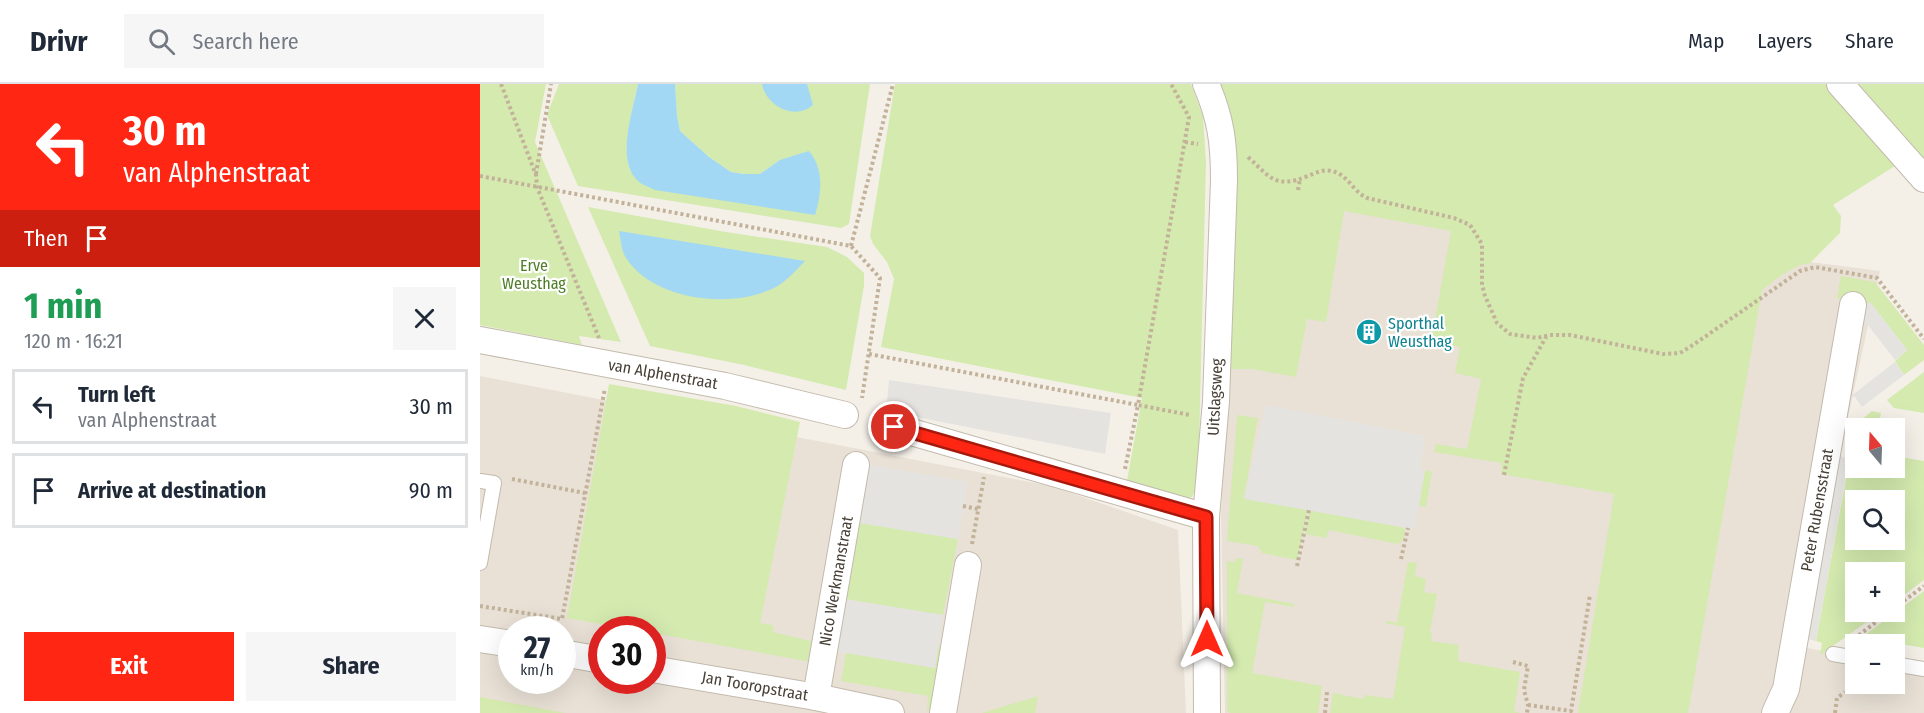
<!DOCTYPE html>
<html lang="en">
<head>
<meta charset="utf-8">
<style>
  body { margin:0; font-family:"Fira Sans Condensed",sans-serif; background:#f6f6f7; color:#1f2937; height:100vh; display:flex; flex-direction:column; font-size:22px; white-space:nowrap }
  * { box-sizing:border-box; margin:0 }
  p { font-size:20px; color:#747a83 }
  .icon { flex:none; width:33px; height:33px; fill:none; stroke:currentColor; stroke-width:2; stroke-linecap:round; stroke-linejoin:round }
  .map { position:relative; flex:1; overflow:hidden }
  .sheet { display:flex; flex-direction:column; background:#fff; width:480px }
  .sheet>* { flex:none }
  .banner { background:#ff2714; color:#fff; overflow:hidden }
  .needle { width:39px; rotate:341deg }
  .fabs { position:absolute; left:1365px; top:334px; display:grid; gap:12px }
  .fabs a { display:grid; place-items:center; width:60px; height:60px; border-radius:0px; background:#fff; box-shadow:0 6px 24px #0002; font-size:30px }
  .speed { position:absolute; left:18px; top:532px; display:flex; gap:12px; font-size:30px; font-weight:700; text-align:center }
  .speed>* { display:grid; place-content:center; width:78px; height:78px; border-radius:50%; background:#fff; box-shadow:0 6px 24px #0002; line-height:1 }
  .speed small { font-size:15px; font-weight:400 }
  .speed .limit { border:9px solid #d22; background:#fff; color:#111 }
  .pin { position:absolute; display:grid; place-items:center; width:51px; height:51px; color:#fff; margin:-26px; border:3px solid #fff; border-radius:50%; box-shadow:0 2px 6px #0007 }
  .me { position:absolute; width:66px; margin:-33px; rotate:0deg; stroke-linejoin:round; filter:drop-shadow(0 0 4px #0008) }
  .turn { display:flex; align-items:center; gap:21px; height:126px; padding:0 24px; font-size:27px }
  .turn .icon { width:78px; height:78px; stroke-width:2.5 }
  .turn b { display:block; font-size:42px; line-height:51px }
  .then { display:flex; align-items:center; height:57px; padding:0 24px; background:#0003; gap:12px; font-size:22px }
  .round { display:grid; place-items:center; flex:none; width:63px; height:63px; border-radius:0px; background:#f6f6f7 }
  .summary { display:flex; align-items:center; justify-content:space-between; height:102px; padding:0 24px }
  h1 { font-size:36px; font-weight:700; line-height:45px; color:#1e9e55 }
  .primary-button { display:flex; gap:12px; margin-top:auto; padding:12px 24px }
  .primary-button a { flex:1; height:69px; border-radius:0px; background:#ff2714; color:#fff; font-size:24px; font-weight:700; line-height:69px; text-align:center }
  .primary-button a+a { background:#f6f6f7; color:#1f2937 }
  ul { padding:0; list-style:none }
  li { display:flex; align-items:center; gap:18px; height:75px; margin:0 12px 9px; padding:0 12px; border:3px solid #e0e1e3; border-radius:0px }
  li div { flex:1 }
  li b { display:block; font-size:22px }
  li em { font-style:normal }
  header { display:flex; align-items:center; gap:36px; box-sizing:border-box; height:84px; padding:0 30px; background:#fff; border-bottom:2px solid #e0e1e3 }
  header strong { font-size:28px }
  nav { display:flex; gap:33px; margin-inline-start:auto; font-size:21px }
  .search { width:420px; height:54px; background:#f6f6f7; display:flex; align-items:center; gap:15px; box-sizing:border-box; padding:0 21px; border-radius:0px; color:#747a83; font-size:22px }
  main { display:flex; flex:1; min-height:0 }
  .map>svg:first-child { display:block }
  .residential { fill:#e9e1d6; fill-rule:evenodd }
  .green { fill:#d4eaaf; fill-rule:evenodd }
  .parking { fill:#e5e3e0 }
  .water { fill:#a2d8f3 }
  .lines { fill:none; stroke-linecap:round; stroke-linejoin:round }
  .service-casing { stroke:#c3baad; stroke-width:16 }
  .minor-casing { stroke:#c3baad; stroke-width:28 }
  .path { stroke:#c3b29a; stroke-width:4; stroke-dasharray:3 3; stroke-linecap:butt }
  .service { stroke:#fff; stroke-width:14 }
  .minor { stroke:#fff; stroke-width:26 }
  .route-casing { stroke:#a6190d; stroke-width:15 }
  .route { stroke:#ff2714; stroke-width:10 }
  .labels { text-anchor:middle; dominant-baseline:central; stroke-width:4.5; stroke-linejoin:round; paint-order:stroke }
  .park-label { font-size:16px; fill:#4d7d26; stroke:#fff }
  .culture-label { font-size:16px; fill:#0d838f; stroke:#fff; text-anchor:start }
  .street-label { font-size:16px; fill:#484036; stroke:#fff }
</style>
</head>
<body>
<header>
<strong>Drivr</strong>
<div class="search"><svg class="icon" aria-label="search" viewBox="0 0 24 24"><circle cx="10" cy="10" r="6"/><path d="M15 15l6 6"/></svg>Search here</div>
<nav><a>Map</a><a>Layers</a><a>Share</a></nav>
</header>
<main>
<section class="sheet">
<div class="banner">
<div class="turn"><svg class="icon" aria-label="left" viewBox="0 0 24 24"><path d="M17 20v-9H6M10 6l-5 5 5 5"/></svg><div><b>30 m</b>van Alphenstraat</div></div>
<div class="then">Then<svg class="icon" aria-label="arrive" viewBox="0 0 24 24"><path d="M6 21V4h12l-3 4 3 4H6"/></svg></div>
</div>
<div class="summary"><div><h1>1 min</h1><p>120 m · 16:21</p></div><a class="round"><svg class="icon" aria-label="close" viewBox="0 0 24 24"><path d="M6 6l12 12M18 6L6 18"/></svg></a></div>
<ul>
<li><svg class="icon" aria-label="left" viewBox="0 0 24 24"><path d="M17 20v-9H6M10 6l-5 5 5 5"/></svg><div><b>Turn left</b><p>van Alphenstraat</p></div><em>30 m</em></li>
<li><svg class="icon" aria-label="arrive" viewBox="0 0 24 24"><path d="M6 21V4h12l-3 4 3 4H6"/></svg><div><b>Arrive at destination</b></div><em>90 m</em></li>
</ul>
<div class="primary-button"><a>Exit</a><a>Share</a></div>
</section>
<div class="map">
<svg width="1444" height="629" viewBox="0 0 1444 629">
  <rect width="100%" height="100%" fill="#f4f0e8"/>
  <!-- residential -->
  <g class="residential">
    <polygon points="805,103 1000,135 1400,187 1318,562 1375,574 1376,600 1414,600 1415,581 1444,587 1444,629 745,629 741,431 747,285"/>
    <path d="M0 292 571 402 698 446 706 629H0ZM32 546H82V597H32ZM122 546H172V597H122Z"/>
  </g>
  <!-- green -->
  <g class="green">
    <polygon points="0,0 66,0 55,58 141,258 99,252 102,261 0,241"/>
    <path d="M79 0H158C153 26 140 63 151 88L335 131 300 76 280 90H264L251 88 229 73 200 47 197 32 195 0H282L328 7 327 0H390L369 140 361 144 98 102 67 31Z"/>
    <polygon points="415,0 711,0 723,33 726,78 718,401 712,413 703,416 646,402 662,314 401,263 414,195 407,178 393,160 390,152"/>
    <polygon points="739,0 1351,0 1418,80 1353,121 1361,132 1360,149 1330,179 1320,181 1300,192 1282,206 1208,629 1098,629 1134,410 1021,390 1022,379 954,368 956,360 987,365 1001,295 975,289 980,263 951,258 971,147 864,127 846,238 827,235 816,293 772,285 747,285"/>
    <polygon points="1369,0 1444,0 1444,86"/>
    <polygon points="108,123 246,148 347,163 367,173 384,189 384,202 366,306 264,281 170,262"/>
    <polygon points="1361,192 1395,198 1444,261 1444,276 1424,291 1415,277 1427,266 1390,218 1379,226 1368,216 1357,214"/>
    <polygon points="1444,288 1444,329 1414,324 1407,316"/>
    <polygon points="129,300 256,322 320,338 280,539 293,541 293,548 335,558 331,578 173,549 172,546 155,546 87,534"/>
    <path d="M1392 327 1401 329 1398 345H1376V384H1414L1415 372 1444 377V496L1415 518 1414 489H1376V528H1401L1340 571 1342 559 1336 557 1376 340ZM1376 417H1414V456H1376Z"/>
    <polygon points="757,331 778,334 764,414 828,425 817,476 782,469 778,462 747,457"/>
    <polygon points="945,386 952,388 946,423 939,422"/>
    <polygon points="830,426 925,444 923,455 918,460 849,446 846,454 825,450"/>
    <polygon points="374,438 478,455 463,531 364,515"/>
    <polygon points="756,474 763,475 757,509 814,520 814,523 785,518 772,589 842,602 838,629 750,629 747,627 747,477 755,478"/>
    <polygon points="928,478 937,479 935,492 946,495 944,508 957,510 950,548 952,549 951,557 979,561 978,577 1040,588 1034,627 1040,629 850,629 853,609 883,615 885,611 913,615 925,543 905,539 906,537 917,539"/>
    <polygon points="1444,507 1444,564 1382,553"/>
    <polygon points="459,561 466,563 451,628 447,625 448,612 361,597 366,569 454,584"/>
    <polygon points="558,612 555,629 502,629"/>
    <polygon points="0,613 85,629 0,629"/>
  </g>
  <!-- parking -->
  <g class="parking">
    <polygon points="1390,218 1427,266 1415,276 1377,227"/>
    <polygon points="1415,278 1424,291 1382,323 1375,313 1371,312"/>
    <polygon points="409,296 631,329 625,370 406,327"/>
    <polygon points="786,321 945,352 940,385 945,386 934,445 764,415"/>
    <polygon points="1356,371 1369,375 1336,557 1323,554"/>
    <polygon points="384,380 488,398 478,455 374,438"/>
    <polygon points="364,515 463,531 455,584 357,567"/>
  </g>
  <!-- water -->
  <g class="water">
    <path d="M158 0H195L197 32 200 47 229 73 251 88 264 90H280L300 76 329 67C344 85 342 109 335 131L175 106C170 103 162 101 158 97 135 76 153 27 158 0Z"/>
    <path d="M282 0H327L333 21C315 37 286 22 282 0Z"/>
    <path d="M139 147 325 177C316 186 306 198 294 204 251 225 174 217 146 174 141 166 141 156 139 147Z"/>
  </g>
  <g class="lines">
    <!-- service casing -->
    <g class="service-casing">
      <g id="service">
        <polyline points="0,397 14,399 0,479"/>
        <polyline points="1353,570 1376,574"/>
        <polyline points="1414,580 1444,585"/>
      </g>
    </g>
    <!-- minor casing -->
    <g class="minor-casing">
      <g id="minor">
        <path d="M726 0C741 35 744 59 744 96L736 317 726 433 727 629"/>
        <polyline points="1360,0 1444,95"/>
        <polyline points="0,256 245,302 365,331"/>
        <polyline points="414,343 726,433"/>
        <polyline points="0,555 32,560"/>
        <polyline points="82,569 122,576"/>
        <polyline points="172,585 336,613 411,629"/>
        <polyline points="336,613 376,381"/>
        <polyline points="463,629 488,481"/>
        <polyline points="1295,629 1306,605 1373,221"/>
      </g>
    </g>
    <!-- path -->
    <g class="path">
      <polyline points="21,0 56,91 57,103 119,254"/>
      <polyline points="705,58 718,60"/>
      <path d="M768 73C791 94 795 105 828 92 835 89 843 85 851 87 867 89 873 108 887 114L974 134 990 141 1002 160V201L1005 212 1017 239 1030 250 1057 254 1070 251H1090L1183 270 1200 269 1213 261 1320 187 1335 183 1397 194 1444 255"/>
      <polyline points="56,90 71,0"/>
      <polyline points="0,92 371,162 400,194 382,314"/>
      <polyline points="818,106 820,95"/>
      <polyline points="371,162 413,0"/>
      <polyline points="389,270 658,321 709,33 691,0"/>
      <polyline points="645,385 658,321 710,331"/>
      <polyline points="1024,391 1043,294 1066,253"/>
      <polyline points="32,395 105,409"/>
      <polyline points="483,422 498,425"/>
      <polyline points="492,460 504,393"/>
      <polyline points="921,475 928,444"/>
      <polyline points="817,482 829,426"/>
      <polyline points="0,522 82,535 125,304"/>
      <polyline points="1414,524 1444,502"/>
      <polyline points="1374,555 1409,528"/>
      <polyline points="1033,578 1048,582 1044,606 1048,621 1047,629"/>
      <polyline points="1048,621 1091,627 1110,511"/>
      <polyline points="845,629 847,608"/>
      <polyline points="1355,629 1357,614 1365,608"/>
    </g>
    <!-- service -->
    <use href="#service" class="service"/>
    <!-- minor -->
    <use href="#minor" class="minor"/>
  </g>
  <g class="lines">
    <!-- route casing -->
    <g class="route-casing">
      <polyline id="route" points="414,343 726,433 727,555"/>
    </g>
    <!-- route -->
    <use href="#route" class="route"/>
  </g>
  <!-- icons -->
  <defs>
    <g id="building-disc" transform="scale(1.35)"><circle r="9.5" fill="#0f9aa8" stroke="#fff"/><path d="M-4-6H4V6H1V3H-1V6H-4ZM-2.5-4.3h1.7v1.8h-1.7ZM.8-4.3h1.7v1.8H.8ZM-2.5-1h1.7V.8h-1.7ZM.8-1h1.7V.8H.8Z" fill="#fff"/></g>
  </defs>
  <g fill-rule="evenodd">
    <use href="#building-disc" x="889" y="248"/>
  </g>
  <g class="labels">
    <!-- park labels -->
    <g class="park-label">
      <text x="54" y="181">Erve<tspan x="54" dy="18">Weusthag</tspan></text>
    </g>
    <!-- culture labels -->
    <g class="culture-label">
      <text x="908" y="239">Sporthal<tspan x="908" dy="18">Weusthag</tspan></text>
    </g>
    <!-- street labels -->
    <g class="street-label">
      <text transform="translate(183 290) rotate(10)">van Alphenstraat</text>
      <text transform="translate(735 313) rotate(-87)">Uitslagsweg</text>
      <text transform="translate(1337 426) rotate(-80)">Peter Rubensstraat</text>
      <text transform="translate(356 497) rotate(-80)">Nico Werkmanstraat</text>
      <text transform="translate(275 602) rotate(10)">Jan Tooropstraat</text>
    </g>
  </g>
</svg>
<div class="fabs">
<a><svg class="needle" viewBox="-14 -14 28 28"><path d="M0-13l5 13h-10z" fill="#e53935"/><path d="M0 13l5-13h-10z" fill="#747a83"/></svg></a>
<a><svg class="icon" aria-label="search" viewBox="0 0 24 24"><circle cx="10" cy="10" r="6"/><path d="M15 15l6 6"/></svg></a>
<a>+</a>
<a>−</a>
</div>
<div class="speed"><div>27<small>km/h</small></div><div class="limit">30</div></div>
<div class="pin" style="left:414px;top:343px;background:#d93025"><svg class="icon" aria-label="arrive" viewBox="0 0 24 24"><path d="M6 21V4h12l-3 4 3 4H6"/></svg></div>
<svg class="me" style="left:727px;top:555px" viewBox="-20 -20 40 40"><path d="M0-17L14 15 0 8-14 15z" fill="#ff2714" stroke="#fff" stroke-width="4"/></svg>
</div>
</main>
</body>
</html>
